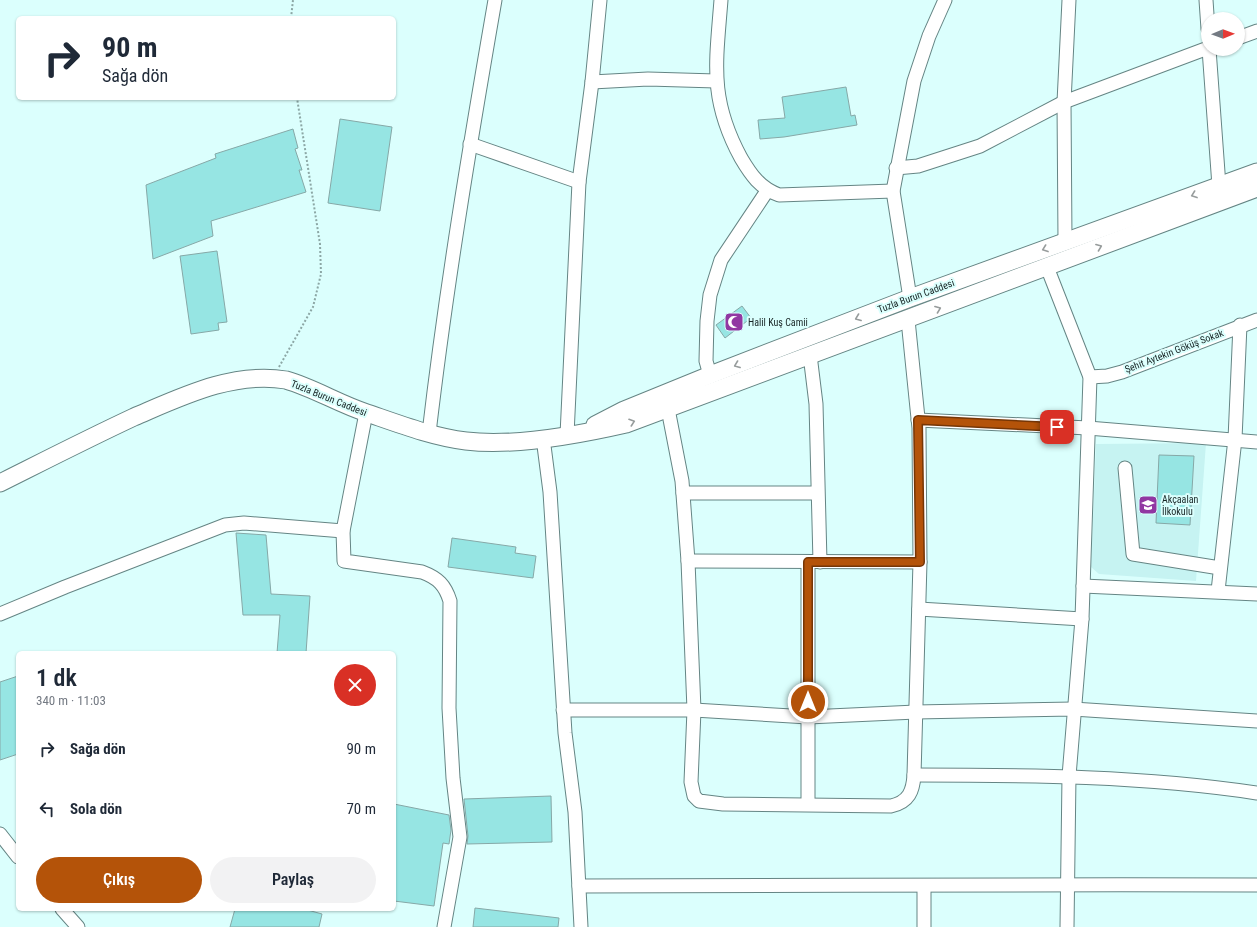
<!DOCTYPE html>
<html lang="tr">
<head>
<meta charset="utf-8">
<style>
  body { margin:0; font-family:"Roboto Condensed",sans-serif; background:#f2f2f3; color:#1f2937; height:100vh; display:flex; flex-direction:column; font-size:15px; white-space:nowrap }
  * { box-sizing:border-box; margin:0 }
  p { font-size:13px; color:#747a83 }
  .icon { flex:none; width:22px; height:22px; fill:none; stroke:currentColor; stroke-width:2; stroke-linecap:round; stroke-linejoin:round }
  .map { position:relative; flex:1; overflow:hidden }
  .sheet { position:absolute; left:16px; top:651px; width:380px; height:260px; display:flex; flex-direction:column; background:#fff; border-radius:6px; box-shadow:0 1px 3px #0004 }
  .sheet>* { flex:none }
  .hud { position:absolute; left:16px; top:16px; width:380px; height:84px; border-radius:6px; box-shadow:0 1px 3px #0004; background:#fff; color:#1f2937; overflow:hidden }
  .needle { width:26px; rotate:89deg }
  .buttons { position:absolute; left:1201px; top:12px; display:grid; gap:8px }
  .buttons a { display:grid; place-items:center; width:44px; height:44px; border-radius:50%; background:#fff; box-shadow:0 1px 3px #0004; font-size:20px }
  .pin { position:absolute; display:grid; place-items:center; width:34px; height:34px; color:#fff; margin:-17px; border-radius:8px; box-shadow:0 2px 6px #0006 }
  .me { position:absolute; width:44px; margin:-22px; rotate:0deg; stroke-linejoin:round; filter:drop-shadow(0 0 3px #0008) }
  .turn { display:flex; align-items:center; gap:14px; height:84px; padding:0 20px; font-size:18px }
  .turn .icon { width:52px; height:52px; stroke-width:2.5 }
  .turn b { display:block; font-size:28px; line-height:34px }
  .round { display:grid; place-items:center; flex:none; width:42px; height:42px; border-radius:21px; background:#f2f2f3 }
  .headline { display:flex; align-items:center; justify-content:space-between; height:68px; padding:0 20px }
  h1 { font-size:24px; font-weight:600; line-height:30px }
  .cta { display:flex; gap:8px; margin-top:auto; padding:8px 20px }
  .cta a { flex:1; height:46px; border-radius:24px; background:#b45309; color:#fff; font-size:16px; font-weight:600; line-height:46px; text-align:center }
  .cta a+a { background:#f2f2f3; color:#1f2937 }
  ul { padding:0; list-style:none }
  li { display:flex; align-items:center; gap:12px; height:60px; padding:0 20px }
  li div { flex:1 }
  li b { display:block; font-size:15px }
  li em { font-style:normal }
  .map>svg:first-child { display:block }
  .built { fill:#c6f3f2 }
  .building { fill:#96e5e3; stroke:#86a8a7 }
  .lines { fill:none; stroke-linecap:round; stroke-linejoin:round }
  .minor-casing { stroke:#658584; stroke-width:15 }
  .major-casing { stroke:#658584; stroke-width:19 }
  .path { stroke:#8ca7a5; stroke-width:2; stroke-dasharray:2 2; stroke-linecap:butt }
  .minor { stroke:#fff; stroke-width:13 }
  .major { stroke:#fff; stroke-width:17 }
  .oneway { stroke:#979c9c }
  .route-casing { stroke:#753606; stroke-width:10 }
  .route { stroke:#b45309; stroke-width:7 }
  .labels { text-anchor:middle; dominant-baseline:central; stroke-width:4; stroke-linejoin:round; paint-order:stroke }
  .street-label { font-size:10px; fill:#172424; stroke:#dbfffd }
  .poi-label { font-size:10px; fill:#172424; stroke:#dbfffd; text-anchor:start }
</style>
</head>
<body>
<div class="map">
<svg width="1257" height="927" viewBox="0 0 1257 927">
  <rect width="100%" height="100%" fill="#dbfffd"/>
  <!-- built -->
  <polygon class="built" points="1206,443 1196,581 1099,574 1091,567 1096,444"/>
  <!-- building -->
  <g class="building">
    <polygon points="846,87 851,116 855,115 857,125 784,137 760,139 758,120 785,118 782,97"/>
    <polygon points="340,119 392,127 380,211 328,203"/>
    <polygon points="293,129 298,148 295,149 302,170 299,170 306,192 211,221 213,236 153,259 146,185 216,158 215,154"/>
    <polygon points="217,251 227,322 218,323 219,330 191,334 180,256"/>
    <polygon points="742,306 751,318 725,338 716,325"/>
    <polygon points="1159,455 1194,456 1190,525 1156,523"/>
    <polygon points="236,533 266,535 271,594 310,596 306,653 277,653 280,615 243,615"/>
    <polygon points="452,538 516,547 515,553 536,556 533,578 448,567"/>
    <polygon points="18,676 18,754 0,760 0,682"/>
    <polygon points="551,796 552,842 467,844 468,836 464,799"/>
    <polygon points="394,804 449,815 451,830 449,844 443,843 434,906 394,901"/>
    <polygon points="475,908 559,918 558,927 473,927"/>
    <polygon points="235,909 304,909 322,914 319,927 230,927"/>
  </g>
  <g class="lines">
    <!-- minor casing -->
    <g class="minor-casing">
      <g id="minor">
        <path d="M721 0C716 64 709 99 741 158 751 175 760 188 779 195L893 191"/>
        <polyline points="1206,0 1208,29"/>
        <polyline points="1238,38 1257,31"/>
        <polyline points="1209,49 1219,186"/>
        <polyline points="592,82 648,79 716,81"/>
        <polyline points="470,144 579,182"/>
        <polyline points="896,168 918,166 980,146 1064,102 1208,48"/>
        <polyline points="1065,241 1064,102 1069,0"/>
        <polyline points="1047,267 1090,377 1082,619 1069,776 1067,927"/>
        <polyline points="910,298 893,191 914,81 929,36 945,0"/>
        <polyline points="810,355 816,404 820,562"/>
        <polyline points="710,375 706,361 707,321 710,295 721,260 767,191"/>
        <polyline points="1090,377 1107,376 1122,372 1257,320"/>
        <path d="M668 409 682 481 688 561 694 710 691 782 694 796 699 801 723 804 891 806C909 802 913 791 914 775L920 562 919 428 908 320"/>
        <path d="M366 413 343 531 344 561 422 572C438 578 445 585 450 601L449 708 453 778 460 837 444 927"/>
        <polyline points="918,420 1088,428 1257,442"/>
        <path d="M429 433C446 288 470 144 495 0"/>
        <polyline points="567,435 579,182 592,82 600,0"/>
        <polyline points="543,438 550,492 565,733 575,812 581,927"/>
        <polyline points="1125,468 1133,554 1220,568"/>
        <polyline points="683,493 817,493"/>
        <polyline points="688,561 920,562"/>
        <polyline points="1083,586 1257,594"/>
        <polyline points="1218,591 1235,439 1240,325"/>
        <polyline points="919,609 1082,619"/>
        <polyline points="0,614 65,587 225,525 244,523 343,531"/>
        <polyline points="563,710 694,710 808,717 916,712 1073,709 1257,721"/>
        <path d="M914 775C1029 775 1144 776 1257 793"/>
        <polyline points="808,804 808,562"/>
        <polyline points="0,834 18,857"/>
        <path d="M579 886C805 886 1031 884 1257 885"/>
        <polyline points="62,909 78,927"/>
        <polyline points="924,927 924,886"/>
      </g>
    </g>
    <!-- major casing -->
    <g class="major-casing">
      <g id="major">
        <polyline points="595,425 624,410 710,375 910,298 1257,172"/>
        <path d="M0 483C44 461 89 438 134 417 181 397 233 371 286 380 314 388 339 404 367 413 399 424 433 437 466 441 515 447 578 435 626 424L1257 188"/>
      </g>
    </g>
    <!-- path -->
    <g class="path">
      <polyline points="291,18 293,0"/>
      <polyline points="279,367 313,307 321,274 320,244 297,98"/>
    </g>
    <!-- minor -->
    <use href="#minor" class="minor"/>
    <!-- major -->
    <use href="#major" class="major"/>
  </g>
  <!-- one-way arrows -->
  <defs><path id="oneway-chevron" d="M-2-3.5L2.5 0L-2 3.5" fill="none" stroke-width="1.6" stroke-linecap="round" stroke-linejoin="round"/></defs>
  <g class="oneway">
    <use href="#oneway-chevron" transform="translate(1194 195) rotate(160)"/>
    <use href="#oneway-chevron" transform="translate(1099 247) rotate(-21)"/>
    <use href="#oneway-chevron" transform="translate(1045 249) rotate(160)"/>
    <use href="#oneway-chevron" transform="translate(938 309) rotate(-21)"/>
    <use href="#oneway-chevron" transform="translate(858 318) rotate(159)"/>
    <use href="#oneway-chevron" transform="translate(737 365) rotate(159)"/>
    <use href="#oneway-chevron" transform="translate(632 422) rotate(-19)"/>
  </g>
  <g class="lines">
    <!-- route casing -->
    <g class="route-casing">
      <polyline id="route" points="808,702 808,562 920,562 918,420 1057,427"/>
    </g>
    <!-- route -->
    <use href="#route" class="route"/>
  </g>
  <!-- icons -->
  <defs>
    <g id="mosque-square" transform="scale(1)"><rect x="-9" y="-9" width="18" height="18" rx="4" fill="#9137a2" stroke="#dbfffd"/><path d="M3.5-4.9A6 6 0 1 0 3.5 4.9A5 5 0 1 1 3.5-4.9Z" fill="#fff"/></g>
    <g id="school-square" transform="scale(1)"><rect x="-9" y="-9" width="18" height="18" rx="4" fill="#9137a2" stroke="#dbfffd"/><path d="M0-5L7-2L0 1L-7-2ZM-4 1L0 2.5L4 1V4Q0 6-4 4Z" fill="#fff"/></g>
  </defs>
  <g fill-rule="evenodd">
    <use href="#mosque-square" x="734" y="322"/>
    <use href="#school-square" x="1148" y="505"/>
  </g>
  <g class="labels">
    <!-- street labels -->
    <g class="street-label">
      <text transform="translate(916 296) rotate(-20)">Tuzla Burun Caddesi</text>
      <text transform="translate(1174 351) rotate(-21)">Şehit Aytekin Göküş Sokak</text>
      <text transform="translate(329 398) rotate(22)">Tuzla Burun Caddesi</text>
    </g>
    <!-- poi labels -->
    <g class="poi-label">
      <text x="748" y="322">Halil Kuş Camii</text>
      <text x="1162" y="499">Akçaalan<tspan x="1162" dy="12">İlkokulu</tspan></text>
    </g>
  </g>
</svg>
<div class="buttons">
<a><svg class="needle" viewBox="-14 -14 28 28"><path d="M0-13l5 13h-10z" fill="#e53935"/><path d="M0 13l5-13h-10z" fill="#747a83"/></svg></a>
</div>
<div class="pin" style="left:1057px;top:427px;background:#d93025"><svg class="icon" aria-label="arrive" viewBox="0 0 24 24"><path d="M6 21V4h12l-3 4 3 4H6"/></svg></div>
<svg class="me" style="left:808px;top:702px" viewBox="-20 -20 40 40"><circle r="17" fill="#b45309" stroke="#fff" stroke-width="3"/><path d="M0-11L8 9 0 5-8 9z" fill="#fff"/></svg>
<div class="hud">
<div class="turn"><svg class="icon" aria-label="right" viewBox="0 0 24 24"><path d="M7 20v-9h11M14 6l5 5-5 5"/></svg><div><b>90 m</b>Sağa dön</div></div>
</div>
<section class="sheet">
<div class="headline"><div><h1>1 dk</h1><p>340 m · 11:03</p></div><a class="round" style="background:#d93025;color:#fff"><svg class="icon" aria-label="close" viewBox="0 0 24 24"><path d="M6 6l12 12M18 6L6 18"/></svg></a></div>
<ul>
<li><svg class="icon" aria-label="right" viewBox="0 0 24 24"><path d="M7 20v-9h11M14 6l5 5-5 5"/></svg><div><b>Sağa dön</b></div><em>90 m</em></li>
<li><svg class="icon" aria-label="left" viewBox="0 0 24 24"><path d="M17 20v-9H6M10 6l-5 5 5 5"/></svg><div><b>Sola dön</b></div><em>70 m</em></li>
</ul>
<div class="cta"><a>Çıkış</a><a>Paylaş</a></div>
</section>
</div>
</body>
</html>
